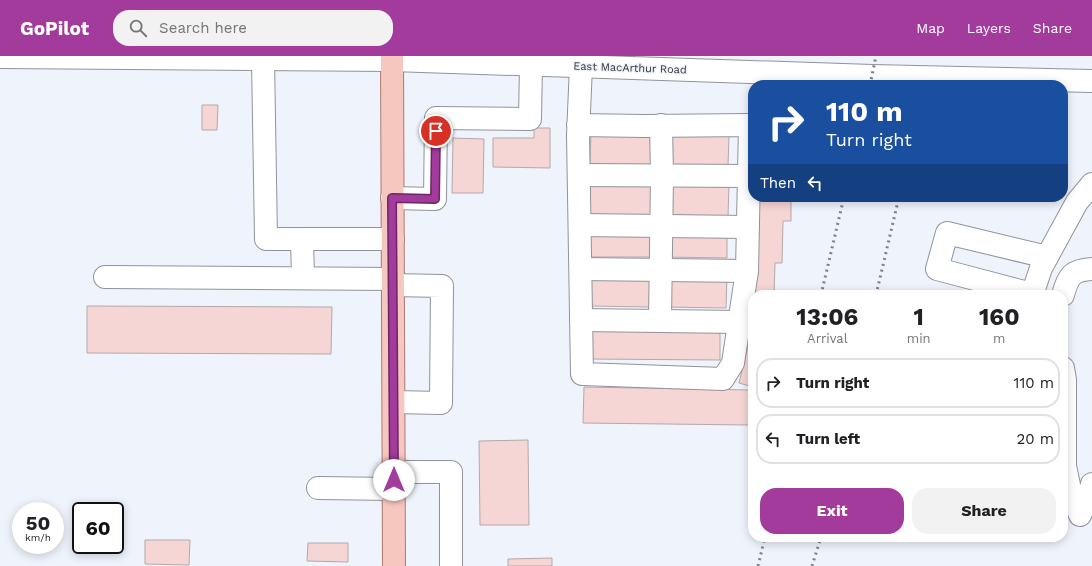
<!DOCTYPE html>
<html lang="en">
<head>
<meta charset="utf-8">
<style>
  body { margin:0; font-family:"Work Sans",sans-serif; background:#f2f2f2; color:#202124; height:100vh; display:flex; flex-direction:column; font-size:15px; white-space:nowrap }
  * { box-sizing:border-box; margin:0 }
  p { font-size:13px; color:#757577 }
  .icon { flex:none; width:22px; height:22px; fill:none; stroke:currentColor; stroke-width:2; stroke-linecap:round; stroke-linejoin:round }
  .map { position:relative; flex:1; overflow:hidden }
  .side { position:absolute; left:748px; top:234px; width:320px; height:252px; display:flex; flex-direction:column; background:#fff; border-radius:16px; box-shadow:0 2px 10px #0003 }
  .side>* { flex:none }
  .hud { position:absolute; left:748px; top:24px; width:320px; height:122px; border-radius:16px; box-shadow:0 2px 10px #0003; background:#1a4fa0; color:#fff; overflow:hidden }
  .speed { position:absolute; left:12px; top:446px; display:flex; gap:8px; font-size:20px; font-weight:700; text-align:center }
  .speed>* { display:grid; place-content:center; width:52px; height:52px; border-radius:50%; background:#fff; box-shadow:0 2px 10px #0003; line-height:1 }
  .speed small { font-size:10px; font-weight:400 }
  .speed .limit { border:2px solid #111; border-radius:6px; background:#fff; color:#111 }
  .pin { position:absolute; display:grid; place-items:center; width:34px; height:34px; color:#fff; margin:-17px; border:2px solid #fff; border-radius:50%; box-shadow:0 1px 4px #0007 }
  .me { position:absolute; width:44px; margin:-22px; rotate:0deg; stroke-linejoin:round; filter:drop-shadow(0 0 3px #0008) }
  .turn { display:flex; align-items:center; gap:14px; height:84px; padding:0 12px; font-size:18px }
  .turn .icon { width:52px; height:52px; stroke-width:2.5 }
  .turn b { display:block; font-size:28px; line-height:34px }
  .then { display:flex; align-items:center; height:38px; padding:0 12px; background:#0003; gap:8px; font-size:15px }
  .eta { display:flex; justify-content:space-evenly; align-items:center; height:68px; text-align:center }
  .eta b { font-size:24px; font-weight:700; line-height:28px }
  .action { display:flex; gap:8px; margin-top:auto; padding:8px 12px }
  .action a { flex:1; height:46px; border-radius:16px; background:#a33b9d; color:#fff; font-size:16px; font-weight:700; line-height:46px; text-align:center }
  .action a+a { background:#f2f2f2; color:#202124 }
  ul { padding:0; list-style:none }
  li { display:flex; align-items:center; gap:12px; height:50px; margin:0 8px 6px; padding:0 4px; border:2px solid #e0e0e0; border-radius:16px }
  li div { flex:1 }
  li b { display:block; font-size:15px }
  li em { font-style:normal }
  header { display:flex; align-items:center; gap:24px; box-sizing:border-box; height:56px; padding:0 20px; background:#a33b9d; color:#fff }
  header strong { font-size:19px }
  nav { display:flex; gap:22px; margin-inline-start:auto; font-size:14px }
  .search { width:280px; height:36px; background:#f2f2f2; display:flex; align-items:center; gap:10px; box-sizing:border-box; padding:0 14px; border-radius:16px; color:#757577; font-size:15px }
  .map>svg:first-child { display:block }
  .building { fill:#f6d6d4; stroke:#b2a9a8 }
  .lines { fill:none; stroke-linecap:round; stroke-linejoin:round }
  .minor-casing { stroke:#90949a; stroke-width:24 }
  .major-casing { stroke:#ac7a73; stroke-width:24 }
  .minor { stroke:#fff; stroke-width:22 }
  .major { stroke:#f6c7bf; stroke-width:22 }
  .rail { stroke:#7e8186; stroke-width:3; stroke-dasharray:2 4; stroke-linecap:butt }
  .route-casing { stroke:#6a2666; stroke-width:10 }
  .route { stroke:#a33b9d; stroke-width:7 }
  .labels { text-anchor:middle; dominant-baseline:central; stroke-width:3; stroke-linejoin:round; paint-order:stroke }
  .street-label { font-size:11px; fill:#2f3133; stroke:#eff3fb }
</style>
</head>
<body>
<header>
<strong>GoPilot</strong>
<div class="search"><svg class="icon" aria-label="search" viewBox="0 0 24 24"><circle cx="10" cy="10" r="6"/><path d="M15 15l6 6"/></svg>Search here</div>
<nav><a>Map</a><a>Layers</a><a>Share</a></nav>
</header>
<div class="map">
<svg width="1092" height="510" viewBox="0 0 1092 510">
  <rect width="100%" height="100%" fill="#eff3fb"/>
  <!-- building -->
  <g class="building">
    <polygon points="202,49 218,49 217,74 202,74"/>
    <polygon points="534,72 550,72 550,112 493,111 493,82 534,82"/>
    <polygon points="591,78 652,78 652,109 590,108"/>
    <polygon points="667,78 729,79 728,110 667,109"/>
    <polygon points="453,82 484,83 483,137 452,137"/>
    <polygon points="590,127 652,128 652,160 590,159"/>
    <polygon points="666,128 729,128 728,160 666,159"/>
    <polygon points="757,141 791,141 791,165 783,165 782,207 775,207 774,239 755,239"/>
    <polygon points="666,176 727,177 727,202 665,201"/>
    <rect x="589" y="177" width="62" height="24"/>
    <polygon points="589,219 650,220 650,251 589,250"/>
    <polygon points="665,219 727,219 726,252 665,251"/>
    <polygon points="87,250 332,251 331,298 87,297"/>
    <polygon points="753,269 753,331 739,327"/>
    <polygon points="588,273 720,274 720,304 587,303"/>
    <polygon points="584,331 750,334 749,369 583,367"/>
    <polygon points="528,384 529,469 480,469 479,385"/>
    <polygon points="145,484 190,484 189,509 145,508"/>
    <polygon points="308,487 348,487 348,506 307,505"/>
    <polygon points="552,502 552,510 508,510 508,503"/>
  </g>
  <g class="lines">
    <!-- minor casing -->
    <g class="minor-casing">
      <g id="minor">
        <polyline points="0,1 392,4 872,20 1092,25"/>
        <polyline points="263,3 266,183 393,183"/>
        <polyline points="578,69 645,70 750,69 747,215 733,307 723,323 582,318 578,79 581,10"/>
        <polyline points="579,119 749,120"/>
        <polyline points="392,142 435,143 436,62 530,63 531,9"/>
        <polyline points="580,169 748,171"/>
        <polyline points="302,183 303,222"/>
        <polyline points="581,213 747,215"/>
        <polyline points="105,221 393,223"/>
        <polyline points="393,229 442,230 441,347 394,346"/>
        <polyline points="1032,238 937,213 947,177 1047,201"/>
        <polyline points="1032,239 1041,212 1077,146 1092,128"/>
        <path d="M1063 239C1068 220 1072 214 1092 213"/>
        <polyline points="581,264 740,266"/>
        <polyline points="660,265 662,120 661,69"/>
        <polyline points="1063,312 1065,324 1065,410 1070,434 1080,459 1089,440 1092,428"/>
        <polyline points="394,416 451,416 451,510"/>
        <polyline points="318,432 394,433"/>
      </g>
    </g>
    <!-- major casing -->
    <g class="major-casing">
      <polyline id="major" points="392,0 394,510"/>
    </g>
    <!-- minor -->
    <use href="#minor" class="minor"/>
    <!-- major -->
    <use href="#major" class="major"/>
    <!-- rail -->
    <g class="rail">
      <polyline points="870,29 876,0"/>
      <polyline points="821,239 844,141"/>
      <polyline points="876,239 899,141"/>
      <polyline points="758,510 765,481"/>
      <polyline points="812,510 821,481"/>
    </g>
  </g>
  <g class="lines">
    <!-- route casing -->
    <g class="route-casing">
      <polyline id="route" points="394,424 392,142 435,143 436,75"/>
    </g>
    <!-- route -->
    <use href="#route" class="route"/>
  </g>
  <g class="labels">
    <!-- street labels -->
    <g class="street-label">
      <text transform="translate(630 12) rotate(2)">East MacArthur Road</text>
    </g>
  </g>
</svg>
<div class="speed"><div>50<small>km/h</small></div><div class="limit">60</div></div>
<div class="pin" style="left:436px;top:75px;background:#d93025"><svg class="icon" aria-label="arrive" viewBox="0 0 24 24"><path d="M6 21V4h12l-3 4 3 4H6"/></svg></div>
<svg class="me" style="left:394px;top:424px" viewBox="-20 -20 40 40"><circle r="19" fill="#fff"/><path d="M0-13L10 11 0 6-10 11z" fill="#a33b9d"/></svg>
<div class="hud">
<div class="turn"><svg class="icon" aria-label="right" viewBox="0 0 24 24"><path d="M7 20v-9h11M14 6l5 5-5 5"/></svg><div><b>110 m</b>Turn right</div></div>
<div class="then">Then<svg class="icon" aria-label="left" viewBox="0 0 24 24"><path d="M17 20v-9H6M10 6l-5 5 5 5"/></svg></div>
</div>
<section class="side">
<div class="eta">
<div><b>13:06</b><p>Arrival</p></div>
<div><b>1</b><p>min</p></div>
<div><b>160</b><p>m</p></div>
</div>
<ul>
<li><svg class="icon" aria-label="right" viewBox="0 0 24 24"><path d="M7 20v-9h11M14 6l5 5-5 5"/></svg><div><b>Turn right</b></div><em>110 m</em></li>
<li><svg class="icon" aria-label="left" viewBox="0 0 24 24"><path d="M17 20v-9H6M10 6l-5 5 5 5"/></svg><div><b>Turn left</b></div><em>20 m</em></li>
</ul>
<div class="action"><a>Exit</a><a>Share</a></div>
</section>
</div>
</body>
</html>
